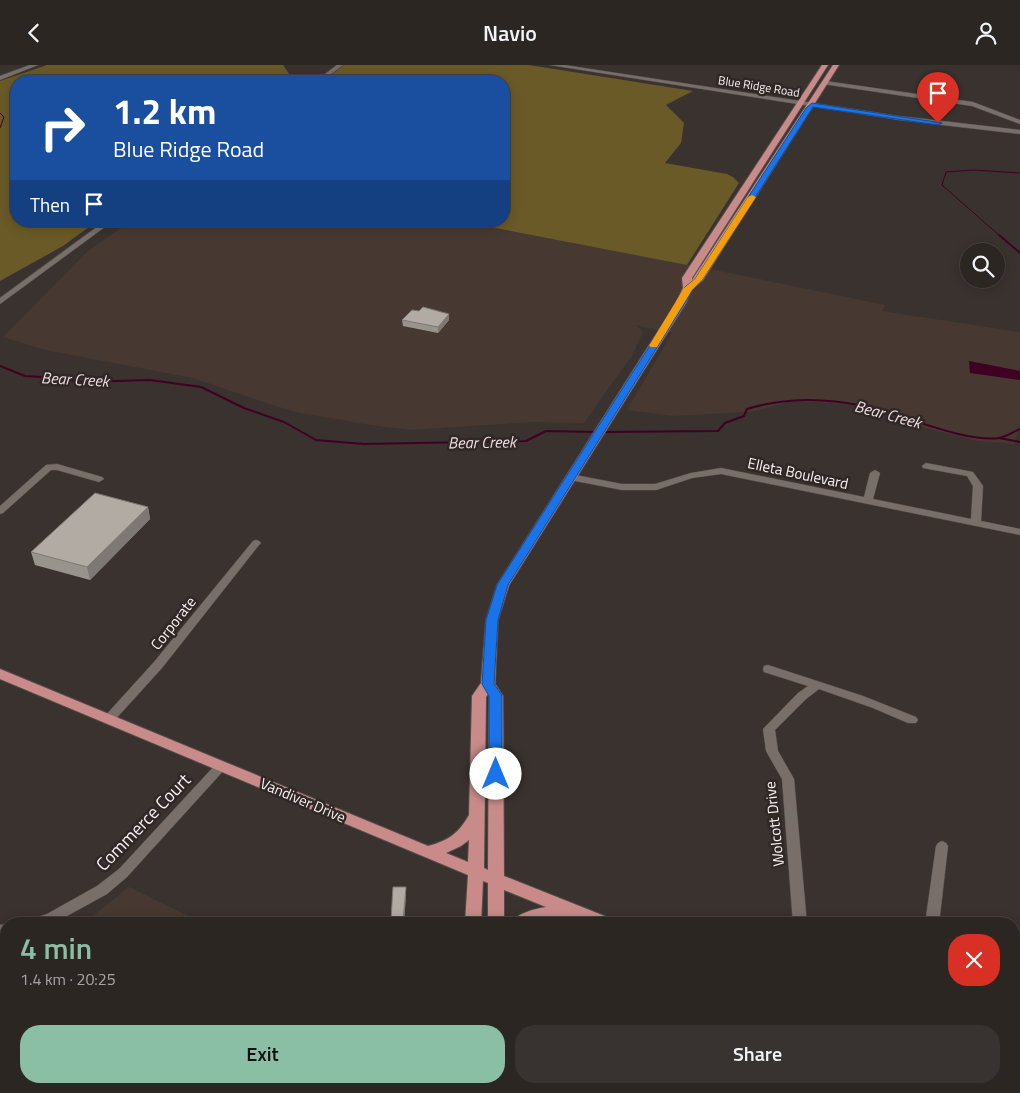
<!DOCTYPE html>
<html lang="en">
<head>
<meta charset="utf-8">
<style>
  body { margin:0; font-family:"Titillium Web",sans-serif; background:#383230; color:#f1f3f6; height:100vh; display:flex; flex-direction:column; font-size:19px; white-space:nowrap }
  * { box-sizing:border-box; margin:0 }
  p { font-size:16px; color:#a6a5a6 }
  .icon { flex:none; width:28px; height:28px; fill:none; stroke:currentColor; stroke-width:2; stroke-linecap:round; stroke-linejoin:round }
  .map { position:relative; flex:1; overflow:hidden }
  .panel { position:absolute; left:0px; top:852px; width:1020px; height:176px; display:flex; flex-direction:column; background:#2c2623; border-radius:20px 20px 0 0; box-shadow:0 2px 12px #0003,0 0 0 1px #484341 }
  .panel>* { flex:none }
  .guide { position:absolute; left:10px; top:10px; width:500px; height:152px; border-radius:20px; box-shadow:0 2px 12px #0003,0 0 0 1px #484341; background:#1a4fa0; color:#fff; overflow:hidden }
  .tools { position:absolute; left:960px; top:178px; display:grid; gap:10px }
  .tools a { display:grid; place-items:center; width:45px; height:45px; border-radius:50%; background:#2c2623; box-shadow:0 2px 12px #0003,0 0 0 1px #484341; font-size:25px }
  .pin { position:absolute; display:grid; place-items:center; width:42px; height:42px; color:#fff; margin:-51px -21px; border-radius:50% 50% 50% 0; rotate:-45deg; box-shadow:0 0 5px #0007 }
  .pin .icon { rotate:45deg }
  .me { position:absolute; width:55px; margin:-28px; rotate:0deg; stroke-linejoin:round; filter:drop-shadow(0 0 4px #0008) }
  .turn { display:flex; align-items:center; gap:18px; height:105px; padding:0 20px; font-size:22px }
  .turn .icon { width:65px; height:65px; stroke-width:2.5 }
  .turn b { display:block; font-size:35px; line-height:42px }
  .then { display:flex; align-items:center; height:48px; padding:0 20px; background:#0003; gap:10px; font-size:19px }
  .round { display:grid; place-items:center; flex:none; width:52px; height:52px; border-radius:20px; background:#383230 }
  .overview { display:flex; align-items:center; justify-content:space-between; height:85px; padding:0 20px }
  h1 { font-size:30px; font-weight:600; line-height:38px; color:#8abfa5 }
  .button { display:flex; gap:10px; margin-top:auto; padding:10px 20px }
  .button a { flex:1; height:58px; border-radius:20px; background:#8abfa5; color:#111; font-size:20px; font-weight:600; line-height:58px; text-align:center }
  .button a+a { background:#383230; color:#f1f3f6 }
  header { display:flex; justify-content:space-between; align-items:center; height:65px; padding:0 20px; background:#2c2623; font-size:22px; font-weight:600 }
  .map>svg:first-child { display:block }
  .built { fill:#473832 }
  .green { fill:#6a5a28 }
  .water { fill:#400022 }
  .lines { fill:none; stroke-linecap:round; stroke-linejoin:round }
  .stream-far1 { stroke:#400022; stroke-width:1 }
  .stream { stroke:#400022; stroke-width:2 }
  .minor-casing { stroke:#554e4b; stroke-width:1 }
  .major-casing { stroke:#554e4b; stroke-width:2 }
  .minor { fill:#786f6b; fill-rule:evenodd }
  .major { fill:#c88b8a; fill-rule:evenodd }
  .wall { fill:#99938d }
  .shaded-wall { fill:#7d7873 }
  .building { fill:#b2aba4; stroke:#7d7873 }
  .route { fill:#1a73e8; stroke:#114b97 }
  .slow { fill:#f59e0b }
  .labels { text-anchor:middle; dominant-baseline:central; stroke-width:5; stroke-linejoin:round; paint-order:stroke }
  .far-street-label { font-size:12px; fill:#f8f2f0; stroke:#2f2825 }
  .street-label { font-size:15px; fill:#f8f2f0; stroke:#2f2825 }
  .water-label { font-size:16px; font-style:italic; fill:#f1dbe3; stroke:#2f2825 }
  .near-street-label { font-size:18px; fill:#f8f2f0; stroke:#2f2825 }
</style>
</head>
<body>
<header><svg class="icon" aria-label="back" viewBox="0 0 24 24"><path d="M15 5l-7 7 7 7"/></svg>Navio<svg class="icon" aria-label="person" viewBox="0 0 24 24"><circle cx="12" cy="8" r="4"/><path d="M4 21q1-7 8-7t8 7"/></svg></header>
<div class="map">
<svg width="1020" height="1028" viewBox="0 0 1020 1028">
  <rect width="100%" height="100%" fill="#3a322f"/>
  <!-- built -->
  <g class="built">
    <polygon points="130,156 459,156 715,205 885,240 882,246 1020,267 1020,359 1014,379 977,376 918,361 861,341 830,338 793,336 750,347 673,351 627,345 672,268 635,260 641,264 643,267 633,289 584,358 532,357 410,365 370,360 301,348 275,341 193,313 45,285 3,272 87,187"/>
    <polygon points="129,822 205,859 74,859 94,850"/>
    <polygon points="58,1023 58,1022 146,1023 142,1028 59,1028"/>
  </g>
  <!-- green -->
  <g class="green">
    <polygon points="47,0 283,0 294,16 16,16 16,156 97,156 63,181 0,216 0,16"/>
    <polygon points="344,0 529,0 693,26 666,40 684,58 681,78 665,98 727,109 733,112 739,118 687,200 459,156 504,156 504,16 323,16"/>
  </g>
  <!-- water -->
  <polygon class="water" points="969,296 1020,306 1020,315 970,308"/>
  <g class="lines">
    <!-- stream-far1 -->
    <g class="stream-far1">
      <polyline points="0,48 4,52 0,63"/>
      <polyline points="1000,171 942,120 946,107 973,105 1020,108"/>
    </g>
    <!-- stream -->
    <g class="stream">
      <polyline points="999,170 1020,188"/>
      <polyline points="0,301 25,311 62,313 80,317 150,315 201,322 244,343 284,357 316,375 364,379 526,376 546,366 596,367"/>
      <path d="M604 367 718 366 725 358 744 351 747 344C787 332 824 333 865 341 902 349 964 378 999 373 1006 372 1013 367 1020 364"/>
      <polyline points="999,373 1020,377"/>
    </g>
    <!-- minor casing -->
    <g class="minor-casing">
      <g id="minor">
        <polygon points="30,0 38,0 0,15 0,11"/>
        <polygon points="337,0 343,0 322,16 316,16"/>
        <polygon points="550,0 564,0 899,51 1020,65 1020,69 899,55"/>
        <polygon points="825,16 973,37 1020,55 1020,59 972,41 823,19 823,17"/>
        <polygon points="105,156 113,156 0,239 0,233"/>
        <polygon points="926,398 973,407 983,421 981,456 1020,464 1020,470 721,409 692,413 656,425 622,425 570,415 565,412 570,409 622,419 655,419 691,408 721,403 864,432 870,408 875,405 880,408 873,434 971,454 973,421 967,411 923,403 922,401"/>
        <polygon points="57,399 102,412 104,414 99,417 57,405 51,405 3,448 0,449 0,441 46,400"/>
        <polygon points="256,475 259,476 261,478 259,480 162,603 113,657 105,657 103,654 105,651 154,597 253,476"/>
        <polygon points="768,600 863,631 916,652 918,655 916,658 908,658 873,643 819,624 806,634 775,665 778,686 794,714 807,859 793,859 782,714 766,686 763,664 798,628 808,621 764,607 763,604 764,601"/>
        <polygon points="221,697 225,698 227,701 225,704 127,812 107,829 56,857 50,859 27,859 28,855 47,849 97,821 119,804 217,698"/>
        <polygon points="942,776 946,778 948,781 939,859 925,859 936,781 938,778"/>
        <polygon points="7,859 6,869 0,870 0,860"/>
        <polygon points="573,1022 597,1022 601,1028 578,1028 575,1027"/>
        <polygon points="635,1022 660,1022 658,1027 655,1028 631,1028"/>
      </g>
    </g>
    <!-- major casing -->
    <g class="major-casing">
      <g id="major">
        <path d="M822 0H828L692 213V215L833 0H839L703 215 692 224 686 238 509 520 498 555 495 619 503 631 504 811 612 854 614 859H588L574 853 549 855 534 859H511C516 848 535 844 546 842L504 825V859H488V818L483 816 481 859H465L468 810 0 614V604L428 781C448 776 459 768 469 750L472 631 481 618 486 555 497 520 676 238 683 223 682 213ZM488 629 489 631 488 805 484 803 486 632ZM469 775 468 797 446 788 461 781Z"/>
        <polygon points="1014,908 1020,909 1020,923 1014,922"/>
        <polygon points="450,1022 468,1022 467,1028 449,1028"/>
        <polygon points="481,1022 499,1022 498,1028 480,1028"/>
      </g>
    </g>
    <!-- minor -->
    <use href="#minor" class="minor"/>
    <!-- major -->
    <use href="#major" class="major"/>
  </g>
  <!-- wall -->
  <g class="wall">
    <polygon points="419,246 449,249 449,255 438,268 403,261 402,255"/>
    <polygon points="148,442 150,454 90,515 35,500 31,487"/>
    <polygon points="406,822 406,829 404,859 391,859 391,855"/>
  </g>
  <!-- shaded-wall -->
  <g class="shaded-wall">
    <polygon points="449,249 449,255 438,268 438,262"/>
    <polygon points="148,442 150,454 90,515 87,502"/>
    <polygon points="406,822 406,829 404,859 403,856"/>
  </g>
  <!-- building -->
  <g class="building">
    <polygon points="423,242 449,249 438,262 402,255 412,245 419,246"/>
    <polygon points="95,428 148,442 87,502 31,487"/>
    <polygon points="393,822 406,822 403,856 391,855"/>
    <polygon points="844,1022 872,1022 875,1023 875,1022 895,1022 909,1028 843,1028"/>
  </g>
  <!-- route -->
  <polygon class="route" points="812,38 942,58 938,60 813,42 702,215 692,225 685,238 508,520 498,555 494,619 502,630 502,709 500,713 491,713 489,709 489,631 482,619 486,555 497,520 677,238 685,222 695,214 806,43"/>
  <!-- slow -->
  <polygon class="slow" points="752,130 756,132 702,215 692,225 657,282 651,282 649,281 684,223 695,214 748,132"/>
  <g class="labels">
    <!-- far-street labels -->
    <g class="far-street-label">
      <text transform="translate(759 21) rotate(9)">Blue Ridge Road</text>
    </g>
    <!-- street labels -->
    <g class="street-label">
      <text transform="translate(798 408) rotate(12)">Elleta Boulevard</text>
      <text transform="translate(173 558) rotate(-52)">Corporate</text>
      <text transform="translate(303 735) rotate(23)">Vandiver Drive</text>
      <text transform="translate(774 759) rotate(-96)">Wolcott Drive</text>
    </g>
    <!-- water labels -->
    <g class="water-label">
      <text transform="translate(75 314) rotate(3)">Bear Creek</text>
      <text transform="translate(888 349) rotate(15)">Bear Creek</text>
      <text transform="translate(482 377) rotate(-1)">Bear Creek</text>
    </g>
    <!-- near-street labels -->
    <g class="near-street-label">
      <text transform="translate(143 757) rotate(-46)">Commerce Court</text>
    </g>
  </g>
</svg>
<div class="tools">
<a><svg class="icon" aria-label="search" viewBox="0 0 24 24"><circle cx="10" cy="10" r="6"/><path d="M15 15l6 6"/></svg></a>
</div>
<div class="pin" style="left:938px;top:58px;background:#d93025"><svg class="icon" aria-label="arrive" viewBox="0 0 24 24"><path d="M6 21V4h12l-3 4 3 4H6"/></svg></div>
<svg class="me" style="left:496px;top:709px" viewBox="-20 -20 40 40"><circle r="19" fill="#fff"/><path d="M0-13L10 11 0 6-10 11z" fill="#1a73e8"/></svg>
<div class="guide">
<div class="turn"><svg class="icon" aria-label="right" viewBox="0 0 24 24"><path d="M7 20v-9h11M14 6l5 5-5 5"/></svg><div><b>1.2 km</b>Blue Ridge Road</div></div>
<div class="then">Then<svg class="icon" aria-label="arrive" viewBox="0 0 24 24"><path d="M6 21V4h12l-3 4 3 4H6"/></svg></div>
</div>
<section class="panel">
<div class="overview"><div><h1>4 min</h1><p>1.4 km · 20:25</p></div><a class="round" style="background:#d93025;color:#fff"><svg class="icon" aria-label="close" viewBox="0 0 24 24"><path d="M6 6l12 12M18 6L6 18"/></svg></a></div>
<div class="button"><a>Exit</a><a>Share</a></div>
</section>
</div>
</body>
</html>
